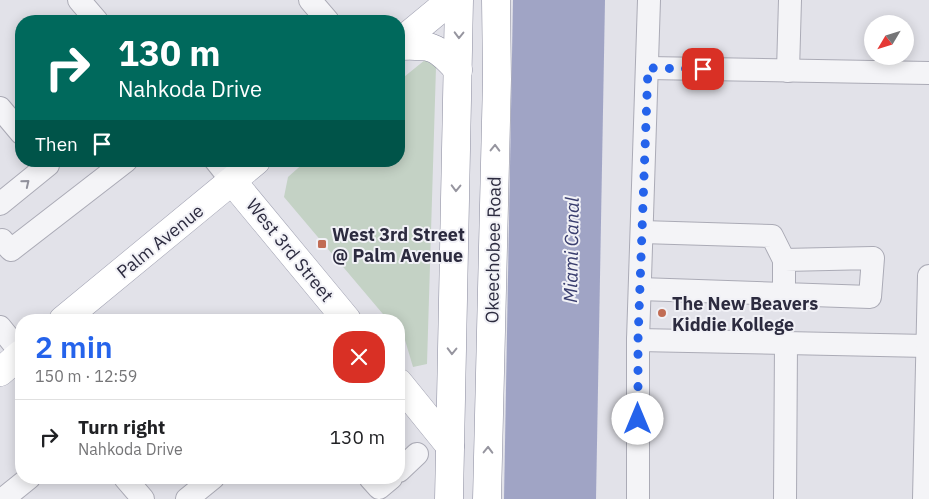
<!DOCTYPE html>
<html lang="en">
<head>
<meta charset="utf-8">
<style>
  body { margin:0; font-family:"IBM Plex Sans",sans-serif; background:#f2f2f2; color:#202124; height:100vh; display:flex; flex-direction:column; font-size:19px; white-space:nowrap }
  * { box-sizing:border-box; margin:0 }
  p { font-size:16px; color:#757577 }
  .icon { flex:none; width:28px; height:28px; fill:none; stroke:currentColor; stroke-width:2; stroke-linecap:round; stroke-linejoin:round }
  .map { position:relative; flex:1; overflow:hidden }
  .details { position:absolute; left:15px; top:314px; width:390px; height:170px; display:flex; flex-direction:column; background:#fff; border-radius:20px; box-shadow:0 2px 12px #0003 }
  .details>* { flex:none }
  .guide { position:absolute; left:15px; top:15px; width:390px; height:152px; border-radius:20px; box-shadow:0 2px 12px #0003; background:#00695c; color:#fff; overflow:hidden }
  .needle { width:32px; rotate:232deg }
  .fabs { position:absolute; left:864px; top:15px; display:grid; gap:10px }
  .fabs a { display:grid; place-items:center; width:50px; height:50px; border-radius:50%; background:#fff; box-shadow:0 2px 12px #0003; font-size:25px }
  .pin { position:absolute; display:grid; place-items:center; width:42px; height:42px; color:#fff; margin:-21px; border-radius:10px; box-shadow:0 2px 8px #0006 }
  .me { position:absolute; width:55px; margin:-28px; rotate:0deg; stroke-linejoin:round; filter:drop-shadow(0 0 4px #0008) }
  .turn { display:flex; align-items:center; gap:18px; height:105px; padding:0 20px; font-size:22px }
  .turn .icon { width:65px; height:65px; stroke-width:2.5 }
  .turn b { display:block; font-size:35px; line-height:42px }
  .then { display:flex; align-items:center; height:48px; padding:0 20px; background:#0003; gap:10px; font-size:19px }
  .round { display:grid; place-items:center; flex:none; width:52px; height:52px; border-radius:20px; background:#f2f2f2 }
  .summary { display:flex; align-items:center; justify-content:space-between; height:85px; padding:0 20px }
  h1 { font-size:30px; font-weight:600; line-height:38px; color:#2563eb }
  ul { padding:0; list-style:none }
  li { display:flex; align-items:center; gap:15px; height:75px; padding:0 20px; border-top:1px solid #e0e0e0 }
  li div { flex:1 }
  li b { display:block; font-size:19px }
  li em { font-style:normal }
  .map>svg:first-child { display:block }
  .green { fill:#c4d2c5 }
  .water { fill:#a0a4c5 }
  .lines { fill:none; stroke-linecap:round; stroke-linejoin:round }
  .minor-casing { stroke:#ababb6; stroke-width:24 }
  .major-casing { stroke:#a2a3b3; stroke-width:29 }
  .highway-casing { stroke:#8a8b9e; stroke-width:29 }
  .minor { stroke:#f4f4f7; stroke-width:22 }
  .major { stroke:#fff; stroke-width:28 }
  .highway { stroke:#fff; stroke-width:28 }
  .oneway { stroke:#96959f }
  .oneway2 { stroke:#90909b }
  .route { stroke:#2563eb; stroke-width:9; stroke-dasharray:0 16.2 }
  .poi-dot { fill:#c16c54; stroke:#f1f1f6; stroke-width:2 }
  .labels { text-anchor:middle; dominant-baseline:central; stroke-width:4; stroke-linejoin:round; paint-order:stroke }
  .poi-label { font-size:18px; font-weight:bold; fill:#2c2b3f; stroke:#f1f1f6; text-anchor:start }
  .street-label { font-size:18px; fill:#2c2b3f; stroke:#f1f1f6 }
  .water-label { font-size:19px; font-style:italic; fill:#3a3e6f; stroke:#f1f1f6 }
</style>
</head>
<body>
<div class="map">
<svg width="929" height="499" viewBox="0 0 929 499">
  <rect width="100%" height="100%" fill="#e2e2e9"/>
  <!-- green -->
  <polygon class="green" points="425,60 436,67 427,364 413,367 405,340 399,333 399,320 388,320 284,197 288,177 306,161 399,161 399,81"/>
  <!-- water -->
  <polygon class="water" points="513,0 605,0 596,499 504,499"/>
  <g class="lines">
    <!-- minor casing -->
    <g class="minor-casing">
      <g id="minor">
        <polyline points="79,0 97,21"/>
        <polyline points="310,0 328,21"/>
        <polyline points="648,68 929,73"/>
        <polyline points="788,71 790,0"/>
        <polyline points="0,108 21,133"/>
        <polyline points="216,161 232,181"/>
        <polyline points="0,204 48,165 44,161"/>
        <polyline points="642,232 772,236 784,260"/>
        <polyline points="0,242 2,240 11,250 126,161"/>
        <polyline points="640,289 870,297 873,258 784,260 784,294"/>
        <polyline points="0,327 21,353"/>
        <polyline points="638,340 927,346"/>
        <polyline points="399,471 417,454"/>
        <polyline points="125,478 143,499"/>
        <polyline points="370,478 379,488 391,478"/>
        <polyline points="3,499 29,478"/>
        <polyline points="187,499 213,478"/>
        <polyline points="638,499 638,340 649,0"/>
        <polyline points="785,499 786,343"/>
        <polyline points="924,499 929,276"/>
      </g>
    </g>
    <!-- major casing -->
    <g class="major-casing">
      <g id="major">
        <polyline points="399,43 451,0"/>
        <polyline points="232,181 347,320"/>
        <polyline points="63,320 256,161"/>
        <polyline points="0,372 21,354"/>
        <polyline points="399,383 450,446"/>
      </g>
    </g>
    <!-- highway casing -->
    <g class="highway-casing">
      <g id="highway">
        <path d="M399 46C431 45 436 45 458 70"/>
        <polyline points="449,499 459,0"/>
        <polyline points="487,499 497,79 496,0"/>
      </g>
    </g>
    <!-- minor -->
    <use href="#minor" class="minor"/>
    <!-- major -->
    <use href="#major" class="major"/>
    <!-- highway -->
    <use href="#highway" class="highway"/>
  </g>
  <!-- one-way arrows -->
  <defs><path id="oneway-chevron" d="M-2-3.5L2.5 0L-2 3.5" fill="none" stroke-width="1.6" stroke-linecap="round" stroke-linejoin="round" transform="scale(1.25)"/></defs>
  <g class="oneway">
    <use href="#oneway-chevron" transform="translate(459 35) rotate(91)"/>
    <use href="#oneway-chevron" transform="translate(495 148) rotate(-89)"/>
    <use href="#oneway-chevron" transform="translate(456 188) rotate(91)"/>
    <use href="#oneway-chevron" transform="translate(452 351) rotate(91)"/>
    <use href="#oneway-chevron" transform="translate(488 450) rotate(-89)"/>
  </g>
  <use class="oneway2" href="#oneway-chevron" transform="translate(26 183) rotate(-39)"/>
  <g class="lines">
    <!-- route -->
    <polyline class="route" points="638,419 638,340 648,68 703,69"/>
  </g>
  <!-- markers -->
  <g class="poi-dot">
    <rect x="317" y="239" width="10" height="10" rx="2.5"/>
    <circle cx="662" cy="313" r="5"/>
  </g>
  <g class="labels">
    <!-- poi labels -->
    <g class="poi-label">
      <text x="332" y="234">West 3rd Street<tspan x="332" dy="21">@ Palm Avenue</tspan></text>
      <text x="672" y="303">The New Beavers<tspan x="672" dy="21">Kiddie Kollege</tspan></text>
    </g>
    <!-- street labels -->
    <g class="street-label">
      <text transform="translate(160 241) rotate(-39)">Palm Avenue</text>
      <text transform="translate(290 250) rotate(51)">West 3rd Street</text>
      <text transform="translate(493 250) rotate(-89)">Okeechobee Road</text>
    </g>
    <!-- water labels -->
    <g class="water-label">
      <text transform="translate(571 250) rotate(-89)">Miami Canal</text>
    </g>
  </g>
</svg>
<div class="fabs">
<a><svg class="needle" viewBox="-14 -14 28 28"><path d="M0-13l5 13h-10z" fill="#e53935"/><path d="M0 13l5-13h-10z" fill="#757577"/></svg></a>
</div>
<div class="pin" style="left:703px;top:69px;background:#d93025"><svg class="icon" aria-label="arrive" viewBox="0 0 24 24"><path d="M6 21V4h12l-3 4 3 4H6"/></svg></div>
<svg class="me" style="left:638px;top:419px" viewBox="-20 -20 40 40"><circle r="19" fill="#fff"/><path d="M0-13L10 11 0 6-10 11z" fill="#2563eb"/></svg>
<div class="guide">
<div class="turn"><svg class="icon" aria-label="right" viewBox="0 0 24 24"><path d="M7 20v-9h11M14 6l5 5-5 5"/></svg><div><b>130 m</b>Nahkoda Drive</div></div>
<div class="then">Then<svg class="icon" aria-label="arrive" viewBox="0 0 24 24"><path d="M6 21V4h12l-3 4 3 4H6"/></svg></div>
</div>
<section class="details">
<div class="summary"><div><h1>2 min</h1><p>150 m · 12:59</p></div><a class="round" style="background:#d93025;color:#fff"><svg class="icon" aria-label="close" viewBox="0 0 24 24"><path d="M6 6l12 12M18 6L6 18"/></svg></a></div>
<ul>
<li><svg class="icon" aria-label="right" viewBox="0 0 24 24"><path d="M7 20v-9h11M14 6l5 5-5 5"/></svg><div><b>Turn right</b><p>Nahkoda Drive</p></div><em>130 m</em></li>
</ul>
</section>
</div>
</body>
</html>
